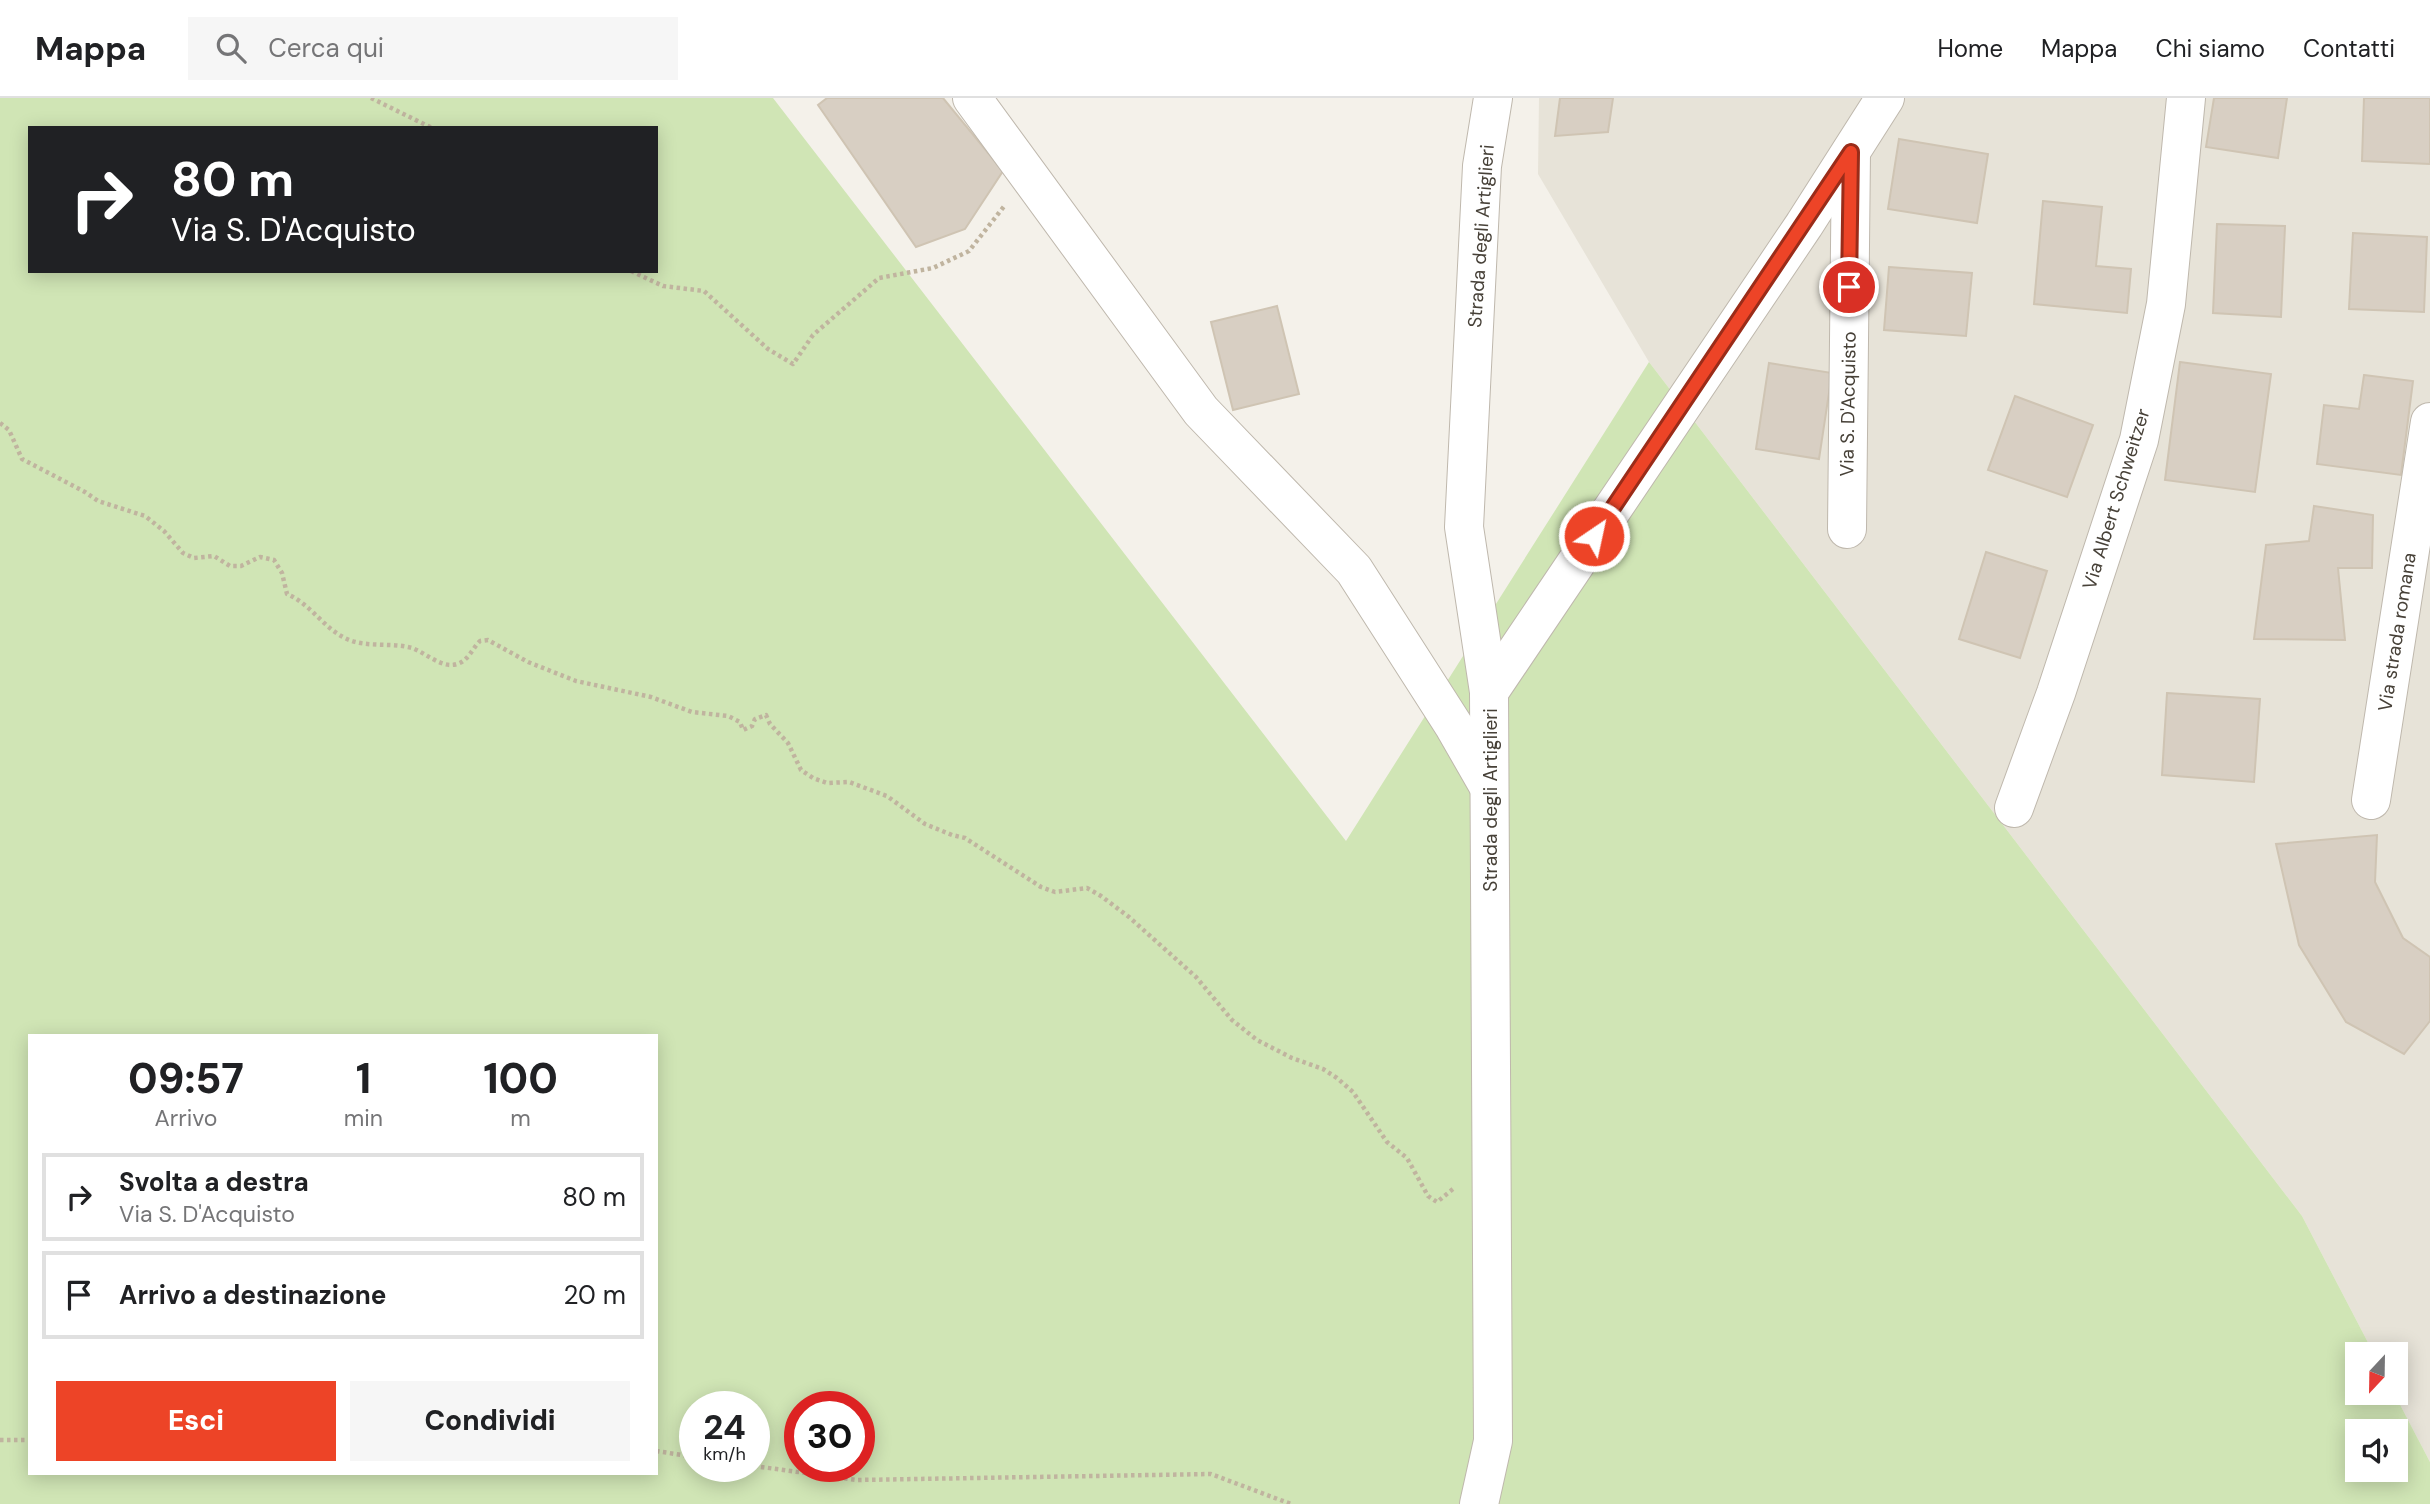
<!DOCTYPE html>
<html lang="it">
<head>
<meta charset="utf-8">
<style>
  body { margin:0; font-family:"DM Sans",sans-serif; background:#f6f6f6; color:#202124; height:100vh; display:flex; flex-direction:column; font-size:26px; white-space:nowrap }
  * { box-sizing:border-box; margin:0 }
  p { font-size:23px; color:#757577 }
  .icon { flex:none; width:38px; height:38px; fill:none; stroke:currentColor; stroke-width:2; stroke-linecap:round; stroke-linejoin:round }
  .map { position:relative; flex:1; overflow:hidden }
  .sheet { position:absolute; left:28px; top:936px; width:630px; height:441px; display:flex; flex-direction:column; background:#fff; border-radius:0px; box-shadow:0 4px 18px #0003 }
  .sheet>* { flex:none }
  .hud { position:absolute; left:28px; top:28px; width:630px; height:147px; border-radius:0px; box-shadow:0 4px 18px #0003; background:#202124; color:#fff; overflow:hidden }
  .needle { width:46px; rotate:202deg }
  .controls { position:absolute; left:2345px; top:1244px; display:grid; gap:14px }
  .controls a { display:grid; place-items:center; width:63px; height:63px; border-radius:0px; background:#fff; box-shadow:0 4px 18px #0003; font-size:35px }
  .speed { position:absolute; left:679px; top:1293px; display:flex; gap:14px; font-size:35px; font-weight:700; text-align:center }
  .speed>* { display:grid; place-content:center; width:91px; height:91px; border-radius:50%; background:#fff; box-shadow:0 4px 18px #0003; line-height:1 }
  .speed small { font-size:18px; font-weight:400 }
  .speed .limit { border:10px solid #d22; background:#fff; color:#111 }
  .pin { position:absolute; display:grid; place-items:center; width:60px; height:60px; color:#fff; margin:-30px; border:4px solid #fff; border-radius:50%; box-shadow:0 2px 7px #0007 }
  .me { position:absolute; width:77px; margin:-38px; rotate:34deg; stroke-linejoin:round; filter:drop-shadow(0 0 5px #0008) }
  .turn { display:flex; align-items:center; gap:24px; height:147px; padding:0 28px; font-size:32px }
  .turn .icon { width:91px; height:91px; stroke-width:2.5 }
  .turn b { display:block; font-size:49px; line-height:60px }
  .eta { display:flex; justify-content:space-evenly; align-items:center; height:119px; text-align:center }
  .eta b { font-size:42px; font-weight:800; line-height:49px }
  .primary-button { display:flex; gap:14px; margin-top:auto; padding:14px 28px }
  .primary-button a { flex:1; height:80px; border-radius:0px; background:#ed4427; color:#fff; font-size:28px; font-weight:800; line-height:80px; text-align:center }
  .primary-button a+a { background:#f6f6f6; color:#202124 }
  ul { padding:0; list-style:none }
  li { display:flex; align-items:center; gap:21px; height:88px; margin:0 14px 10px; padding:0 14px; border:4px solid #e0e0e0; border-radius:0px }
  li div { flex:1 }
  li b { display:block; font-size:26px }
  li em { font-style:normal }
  header { display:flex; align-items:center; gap:42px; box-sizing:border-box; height:98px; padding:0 35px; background:#fff; border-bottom:2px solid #e0e0e0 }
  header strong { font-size:33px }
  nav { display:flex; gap:38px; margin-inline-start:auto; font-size:24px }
  .search { width:490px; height:63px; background:#f6f6f6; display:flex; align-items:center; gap:18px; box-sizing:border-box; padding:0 24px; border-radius:0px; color:#757577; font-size:26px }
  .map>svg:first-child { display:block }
  .residential { fill:#e7e3d8 }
  .green { fill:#d0e5b5; fill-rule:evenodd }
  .building { fill:#d8cfc3; stroke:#cfc4b3; stroke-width:2 }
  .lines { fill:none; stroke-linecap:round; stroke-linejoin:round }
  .minor-casing { stroke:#bfb8ad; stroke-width:40 }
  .path { stroke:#c0b49f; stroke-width:4.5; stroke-dasharray:3.5 3.5; stroke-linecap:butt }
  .minor { stroke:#fff; stroke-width:38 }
  .route-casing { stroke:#9a2c19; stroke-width:18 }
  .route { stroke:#ed4427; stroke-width:12 }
  .labels { text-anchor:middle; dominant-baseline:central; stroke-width:5; stroke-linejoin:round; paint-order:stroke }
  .street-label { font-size:19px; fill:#474138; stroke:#fff }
</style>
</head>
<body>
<header>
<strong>Mappa</strong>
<div class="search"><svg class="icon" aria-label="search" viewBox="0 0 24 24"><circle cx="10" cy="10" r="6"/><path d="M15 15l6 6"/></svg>Cerca qui</div>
<nav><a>Home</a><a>Mappa</a><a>Chi siamo</a><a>Contatti</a></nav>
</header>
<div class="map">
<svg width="2430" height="1406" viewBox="0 0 2430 1406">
  <rect width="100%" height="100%" fill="#f4f1ea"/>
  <!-- residential -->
  <polygon class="residential" points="1539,0 2430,0 2430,1364 2394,1295 2396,1295 2396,1256 2374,1256 2302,1118 1649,264 1538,76"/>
  <!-- green -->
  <path class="green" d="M0 0H773L1346 743 1649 264 2302 1118 2374 1256H2357V1295H2394L2430 1364V1406H0ZM30 30H656V173H30ZM30 938H656V1376H30ZM695 1309H754V1368H695ZM800 1309H859V1368H800ZM2357 1334H2396V1372H2357Z"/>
  <!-- building -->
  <g class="building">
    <polygon points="827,0 943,0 1003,73 965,131 916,149 818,7"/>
    <polygon points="1560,0 1613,0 1608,34 1555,38"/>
    <polygon points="2214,0 2287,0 2278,60 2206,49"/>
    <polygon points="2364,0 2430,0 2430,66 2362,63"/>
    <polygon points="1899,41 1988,56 1977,125 1888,111"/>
    <polygon points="2043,103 2102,109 2096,168 2131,171 2127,215 2034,206"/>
    <polygon points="2217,126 2285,128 2281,219 2213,215"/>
    <polygon points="2353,135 2427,139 2424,214 2349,211"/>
    <polygon points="1889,169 1972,175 1966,238 1884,232"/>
    <polygon points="1277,208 1299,296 1233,312 1211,224"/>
    <polygon points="2180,264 2271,276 2255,394 2165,382"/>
    <polygon points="1769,265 1832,275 1819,361 1756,351"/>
    <polygon points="2364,277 2413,283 2401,377 2317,366 2324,307 2359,311"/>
    <polygon points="2015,298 2093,327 2067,399 1988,372"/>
    <polygon points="2314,408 2373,417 2372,470 2338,470 2345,542 2254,541 2266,447 2309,443"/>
    <polygon points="1986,454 2047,473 2020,560 1959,541"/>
    <polygon points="2167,595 2260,601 2254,684 2162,677"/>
    <polygon points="2377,737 2375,784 2403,840 2430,859 2430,923 2404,956 2346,924 2299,847 2276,746"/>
  </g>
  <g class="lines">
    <!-- minor casing -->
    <g class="minor-casing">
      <g id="minor">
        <polyline points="972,0 1201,313 1354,472 1454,628 1489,689"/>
        <polyline points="1847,431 1851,54"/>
        <polyline points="1489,594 1804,127 1885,0"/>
        <polyline points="2371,702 2430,324"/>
        <polyline points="2014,710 2056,595 2139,342 2166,206 2186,0"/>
        <polyline points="1479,1406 1493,1343 1489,594 1464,429 1482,68 1493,0"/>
      </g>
    </g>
    <!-- path -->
    <g class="path">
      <polyline points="371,0 432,30"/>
      <polyline points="631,173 663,188 704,193 768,251 793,266 813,237 879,180 933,170 969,153 1005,107"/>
      <path d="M0 325 9 332 22 361 85 394 98 403 145 418 164 433 183 455 194 460 214 458 230 468H241L260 459 274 462 282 475 287 496C311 506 324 531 347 541 366 550 391 544 412 550 426 555 442 571 457 566 468 563 472 551 480 543L488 542 528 564 576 583 651 599 692 614 728 618 740 624 743 632 752 628 755 621 766 617 770 626 788 645 801 672 813 680 827 685 849 684 887 698 925 726 952 737 965 740 1041 789 1055 794 1087 790 1101 798 1129 819 1196 879 1232 922 1257 942 1292 960 1323 971 1337 980 1353 994 1387 1044 1407 1060 1428 1098 1437 1104 1453 1091"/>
      <polyline points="0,1342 30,1342"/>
      <polyline points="656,1353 695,1359"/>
      <polyline points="754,1368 857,1382 1211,1376 1291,1406"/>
    </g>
    <!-- minor -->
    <use href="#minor" class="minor"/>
  </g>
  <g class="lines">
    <!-- route casing -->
    <g class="route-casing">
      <polyline id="route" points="1594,438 1851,54 1849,189"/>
    </g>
    <!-- route -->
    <use href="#route" class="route"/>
  </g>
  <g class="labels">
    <!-- street labels -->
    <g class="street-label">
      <text transform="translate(1481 138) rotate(-86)">Strada degli Artiglieri</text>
      <text transform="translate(1848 306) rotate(-89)">Via S. D'Acquisto</text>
      <text transform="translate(2116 401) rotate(-73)">Via Albert Schweitzer</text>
      <text transform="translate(2397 534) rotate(-81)">Via strada romana</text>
      <text transform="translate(1490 702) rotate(-90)">Strada degli Artiglieri</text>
    </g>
  </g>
</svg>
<div class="controls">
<a><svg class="needle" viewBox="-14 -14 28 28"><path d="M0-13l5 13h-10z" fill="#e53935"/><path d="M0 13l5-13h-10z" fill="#757577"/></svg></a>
<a><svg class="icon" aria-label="sound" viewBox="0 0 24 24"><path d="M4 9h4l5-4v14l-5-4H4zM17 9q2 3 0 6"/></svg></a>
</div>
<div class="speed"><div>24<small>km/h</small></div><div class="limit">30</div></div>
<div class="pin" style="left:1849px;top:189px;background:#d93025"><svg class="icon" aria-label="arrive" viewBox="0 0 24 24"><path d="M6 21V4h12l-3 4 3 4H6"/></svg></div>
<svg class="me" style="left:1594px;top:438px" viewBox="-20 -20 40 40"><circle r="17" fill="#ed4427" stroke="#fff" stroke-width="3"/><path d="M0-11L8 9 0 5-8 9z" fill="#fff"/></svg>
<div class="hud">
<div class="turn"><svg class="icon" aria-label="right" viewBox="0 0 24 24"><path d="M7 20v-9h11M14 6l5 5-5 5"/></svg><div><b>80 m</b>Via S. D'Acquisto</div></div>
</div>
<section class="sheet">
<div class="eta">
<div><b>09:57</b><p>Arrivo</p></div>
<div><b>1</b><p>min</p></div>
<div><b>100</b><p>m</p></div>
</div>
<ul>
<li><svg class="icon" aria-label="right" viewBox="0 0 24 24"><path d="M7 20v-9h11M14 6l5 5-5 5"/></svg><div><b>Svolta a destra</b><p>Via S. D'Acquisto</p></div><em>80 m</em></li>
<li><svg class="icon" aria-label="arrive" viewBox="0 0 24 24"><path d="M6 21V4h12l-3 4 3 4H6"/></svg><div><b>Arrivo a destinazione</b></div><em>20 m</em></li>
</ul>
<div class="primary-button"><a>Esci</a><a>Condividi</a></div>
</section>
</div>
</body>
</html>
